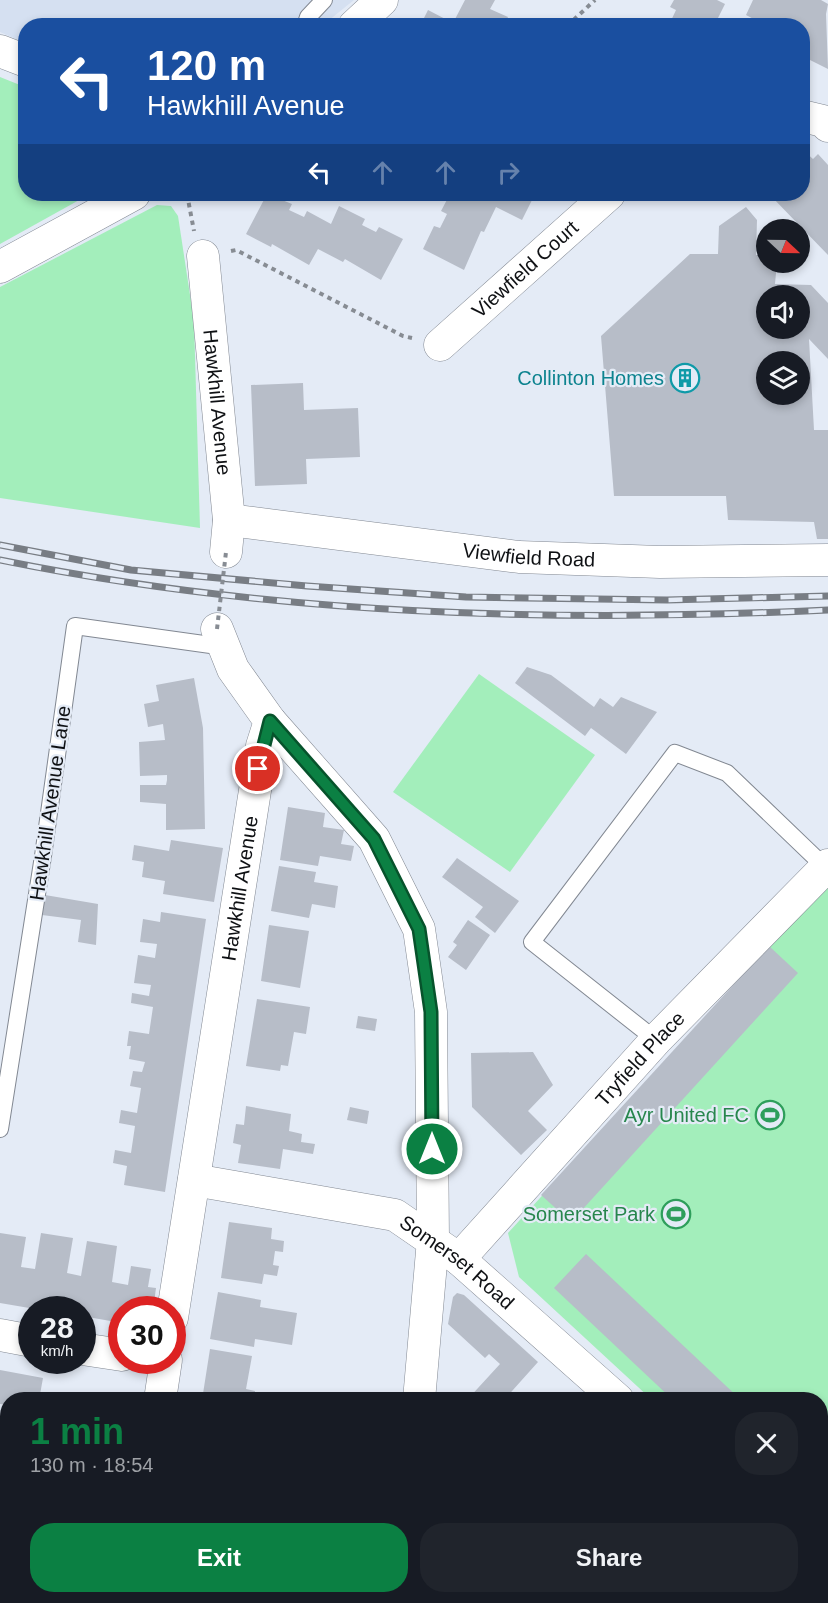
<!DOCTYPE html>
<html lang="en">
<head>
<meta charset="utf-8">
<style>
  body { margin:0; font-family:Arial,sans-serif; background:#20242c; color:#f1f3f6; height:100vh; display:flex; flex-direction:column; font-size:22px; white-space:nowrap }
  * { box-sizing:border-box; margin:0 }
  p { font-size:20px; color:#9ea1a6 }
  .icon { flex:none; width:33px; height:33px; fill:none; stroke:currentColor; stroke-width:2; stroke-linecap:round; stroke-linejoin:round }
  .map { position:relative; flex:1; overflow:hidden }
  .sheet { position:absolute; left:0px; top:1392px; width:828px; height:212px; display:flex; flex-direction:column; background:#171b24; border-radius:24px 24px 0 0; box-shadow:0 3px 9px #0003 }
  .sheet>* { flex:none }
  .banner { position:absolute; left:18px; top:18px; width:792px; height:183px; border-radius:24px; box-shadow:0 3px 9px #0003; background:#1a4fa0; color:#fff; overflow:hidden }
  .needle { width:39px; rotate:112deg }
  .tools { position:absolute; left:756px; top:219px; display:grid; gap:12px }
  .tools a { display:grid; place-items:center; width:54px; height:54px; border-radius:50%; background:#171b24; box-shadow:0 3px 9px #0003; font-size:30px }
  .speed { position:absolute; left:18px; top:1296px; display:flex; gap:12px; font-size:30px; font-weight:700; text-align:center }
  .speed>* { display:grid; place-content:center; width:78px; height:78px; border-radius:50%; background:#171b24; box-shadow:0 3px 9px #0003; line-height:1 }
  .speed small { font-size:15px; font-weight:400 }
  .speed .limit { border:9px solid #d22; background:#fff; color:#111 }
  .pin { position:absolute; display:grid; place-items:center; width:51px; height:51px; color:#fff; margin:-26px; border:3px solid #fff; border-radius:50%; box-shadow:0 2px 6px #0007 }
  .me { position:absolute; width:66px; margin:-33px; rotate:0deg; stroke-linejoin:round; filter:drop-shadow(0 0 4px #0008) }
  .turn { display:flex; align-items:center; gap:21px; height:126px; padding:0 30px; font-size:27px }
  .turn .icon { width:78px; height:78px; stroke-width:2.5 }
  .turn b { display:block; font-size:42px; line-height:51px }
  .lanes { display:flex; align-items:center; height:57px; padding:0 30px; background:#0003; justify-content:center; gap:30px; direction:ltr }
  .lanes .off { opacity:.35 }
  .round { display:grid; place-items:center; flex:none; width:63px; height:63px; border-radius:24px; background:#20242c }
  .summary { display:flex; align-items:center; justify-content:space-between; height:102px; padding:0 30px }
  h1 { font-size:36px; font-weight:700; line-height:45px; color:#0b8043 }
  .cta { display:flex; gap:12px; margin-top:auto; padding:12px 30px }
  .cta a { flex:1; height:69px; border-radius:24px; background:#0b8043; color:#fff; font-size:24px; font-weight:700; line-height:69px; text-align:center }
  .cta a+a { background:#20242c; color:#f1f3f6 }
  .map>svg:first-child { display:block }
  .built { fill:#d5e0f1 }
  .green { fill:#a3eebb }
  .building { fill:#b7bdc8; fill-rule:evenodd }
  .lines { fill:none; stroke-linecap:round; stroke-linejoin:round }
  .service-casing { stroke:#828892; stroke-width:18 }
  .minor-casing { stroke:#828892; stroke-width:33 }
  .path { stroke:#878c93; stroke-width:4; stroke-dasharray:4.5 4.5; stroke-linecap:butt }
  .service { stroke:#fff; stroke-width:16 }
  .minor { stroke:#fff; stroke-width:32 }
  .rail-casing { stroke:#787d84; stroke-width:7 }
  .rail { stroke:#e4ebf6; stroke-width:4.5; stroke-dasharray:14; stroke-linecap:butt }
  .path-bridge { stroke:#878c93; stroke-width:4; stroke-dasharray:4.5 4.5; stroke-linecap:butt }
  .route-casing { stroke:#07532c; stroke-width:15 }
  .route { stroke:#0b8043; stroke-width:10 }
  .labels { text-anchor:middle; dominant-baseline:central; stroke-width:4.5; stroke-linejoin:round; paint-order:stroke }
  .street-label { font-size:20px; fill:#0f1114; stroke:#e4ebf6 }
  .culture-label { font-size:20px; fill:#0d838f; stroke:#e4ebf6; text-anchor:end }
  .leisure-label { font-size:20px; fill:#27864d; stroke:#e4ebf6; text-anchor:end }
</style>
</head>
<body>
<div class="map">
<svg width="828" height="1603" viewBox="0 0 828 1603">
  <rect width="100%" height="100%" fill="#e4ebf6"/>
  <!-- built -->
  <polygon class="built" points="0,0 354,0 323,25 26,26 25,43 0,32"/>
  <!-- green -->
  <g class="green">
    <polygon points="0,77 25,87 26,194 90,194 0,244"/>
    <polygon points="157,205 171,206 178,216 194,321 200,528 0,498 0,287"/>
    <polygon points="479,674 595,755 510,872 393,792"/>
    <polygon points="828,883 828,1563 820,1556 820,1400 651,1399 519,1277 508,1233"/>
  </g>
  <!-- building -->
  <g class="building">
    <polygon points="465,0 495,0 490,9 508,17 504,26 420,26 428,10 453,23"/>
    <polygon points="674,0 717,0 725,4 714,26 662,26 663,22 669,25 676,10 670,7"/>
    <polygon points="753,0 821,0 828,4 826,14 828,69 804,57 810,46 802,43 802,26 767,26 746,15"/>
    <polygon points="802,149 813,159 818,154 828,165 828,255 771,196 802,194"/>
    <polygon points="267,194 292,204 289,210 304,217 307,211 331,224 339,206 365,219 362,225 376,232 379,227 403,239 381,280 345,259 343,262 318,249 309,265 272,244 271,247 246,234"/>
    <polygon points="450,194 468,194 480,199 483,194 533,194 534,196 522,220 496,207 484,232 481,231 464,270 423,249 434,226 440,228 447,214 441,211"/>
    <path d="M746 207 757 220 756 255H766V262H777L775 284 811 285 828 303V359L809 339 814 430H828V539H817L814 522 728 520 726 496H614L601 336 690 254H718L719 226ZM766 296H800V328H766ZM766 362H800V394H766Z"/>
    <polygon points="303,383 304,410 358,408 360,457 306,459 307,484 255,486 251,385"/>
    <polygon points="527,667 551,675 594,707 600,698 613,707 621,697 657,712 626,754 591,728 585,736 515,683"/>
    <polygon points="194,678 203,728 205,829 166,830 166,804 140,802 140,785 166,785 167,780 167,775 140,776 139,742 165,740 163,724 148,727 144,704 159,701 156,685"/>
    <polygon points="288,807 325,813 323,827 344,830 341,844 354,846 351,861 320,856 318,866 280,860"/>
    <polygon points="171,840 223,848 214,902 163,894 165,881 142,877 144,862 132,860 134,845 169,851"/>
    <polygon points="457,858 519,901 495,933 475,917 483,907 442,877"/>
    <polygon points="279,866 316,872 314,882 338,886 335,908 312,904 309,918 271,911"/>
    <polygon points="45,895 98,904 96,945 78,942 81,920 42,915"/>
    <polygon points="161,912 206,919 165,1192 124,1185 127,1166 113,1163 115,1150 131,1153 135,1126 119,1123 121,1110 137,1113 141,1088 130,1086 133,1071 142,1072 145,1062 129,1059 131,1046 127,1046 129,1031 149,1034 153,1007 131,1003 132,993 149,996 151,985 134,983 138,955 155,958 157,944 140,942 143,919 160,922"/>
    <polygon points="468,920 490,935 466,970 448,957 457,945 453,942"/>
    <polygon points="269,925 309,931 300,988 261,981"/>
    <polygon points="769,946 798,973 571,1222 541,1195"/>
    <polygon points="257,999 310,1007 306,1034 294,1032 288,1066 281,1065 280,1071 246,1066"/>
    <polygon points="358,1016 377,1019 375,1031 356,1028"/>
    <polygon points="533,1052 553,1085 528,1111 547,1130 521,1155 472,1107 471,1053"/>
    <polygon points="246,1106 291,1114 289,1131 302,1134 301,1142 315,1144 313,1154 283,1149 280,1169 238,1163 241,1145 233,1143 236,1124 244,1125"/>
    <polygon points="350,1107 369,1111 367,1124 347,1120"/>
    <polygon points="229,1222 272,1228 271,1239 284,1241 283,1252 275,1251 273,1265 279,1266 277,1276 264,1274 262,1284 221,1278"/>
    <polygon points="0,1233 26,1237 21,1267 35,1269 41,1233 73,1238 67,1273 81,1276 87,1241 117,1246 112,1282 128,1285 131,1266 151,1269 148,1287 156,1288 153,1310 122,1310 122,1323 82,1316 82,1310 41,1310 0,1303"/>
    <polygon points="586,1254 741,1400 673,1400 554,1288"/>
    <polygon points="218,1292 261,1300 260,1307 297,1313 292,1345 255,1339 254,1347 210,1339"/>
    <polygon points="457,1293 464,1295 538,1362 504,1400 467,1400 500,1364 489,1354 485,1358 448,1324 453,1297"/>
    <polygon points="210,1349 252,1356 246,1389 255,1391 254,1400 202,1400"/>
    <polygon points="0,1370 43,1378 39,1400 8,1400 8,1405 0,1404"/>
    <polygon points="828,1421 828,1458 820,1452 820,1429"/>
    <polygon points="44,1596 99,1596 98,1603 50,1603 43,1602"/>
    <polygon points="168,1596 214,1596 213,1603 167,1603"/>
    <polygon points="447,1596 486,1596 485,1603 446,1603"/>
    <polygon points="675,1596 730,1596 724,1603 669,1603"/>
    <polygon points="739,1596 767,1596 774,1603 733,1603"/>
  </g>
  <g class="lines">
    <!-- service casing -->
    <g class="service-casing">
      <g id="service">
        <polyline points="305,26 308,17 324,0"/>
        <polyline points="656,1040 532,942 675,753 727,773 826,868"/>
        <polyline points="0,1129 43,856 75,626 225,647"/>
      </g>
    </g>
    <!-- minor casing -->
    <g class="minor-casing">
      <g id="minor">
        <polyline points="354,26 382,0"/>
        <polyline points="0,51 26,61"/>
        <polyline points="802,116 823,121 828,126"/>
        <path id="s1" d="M203 256 229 520 226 552"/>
        <polyline points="0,267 134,194"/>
        <path id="s2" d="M440 345 609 194"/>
        <path id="s3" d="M229 520 519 557 660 562 828 560"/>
        <polyline points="270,721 374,839 419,929 431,1012 433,1240 419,1400"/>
        <path id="s4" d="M194 1180 395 1215 459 1259 618 1400"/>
        <path id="s5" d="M459 1259 656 1040 828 865"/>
        <path id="s6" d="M172 1318 262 746 270 721 233 669 217 629"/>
        <polyline points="0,1335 32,1341"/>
        <polyline points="82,1349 122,1355"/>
        <polyline points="160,1400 166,1360"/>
        <polyline points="820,1585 828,1593"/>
        <polyline points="132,1603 133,1596"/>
        <polyline points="401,1603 402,1596"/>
      </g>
    </g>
    <!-- path -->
    <g class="path">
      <polyline points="567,26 595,0"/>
      <polyline points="187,194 194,231"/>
      <polyline points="231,251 236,250 403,336 412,338"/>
    </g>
    <!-- service -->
    <use href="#service" class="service"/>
    <!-- minor -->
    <use href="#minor" class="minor"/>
    <!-- rail casing -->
    <g class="rail-casing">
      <g id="rail">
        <polyline points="0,545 131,570 307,586 466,597 667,600 828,596"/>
        <path d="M0 560C272 615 552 623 828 610"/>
      </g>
    </g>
    <!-- rail -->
    <use href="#rail" class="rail"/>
    <!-- path-bridge -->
    <polyline class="path-bridge" points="217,629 226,552"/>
  </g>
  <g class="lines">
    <!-- route casing -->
    <g class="route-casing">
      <polyline id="route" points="258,769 270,721 374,839 419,929 431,1012 432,1149"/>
    </g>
    <!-- route -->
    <use href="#route" class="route"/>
  </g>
  <!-- icons -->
  <defs>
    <g id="building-ring" transform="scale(1.5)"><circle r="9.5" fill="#e4ebf6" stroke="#0f9aa8" stroke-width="1.5"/><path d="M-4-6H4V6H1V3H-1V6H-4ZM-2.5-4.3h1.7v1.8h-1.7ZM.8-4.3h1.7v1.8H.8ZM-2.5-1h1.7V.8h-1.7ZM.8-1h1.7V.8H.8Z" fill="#0f9aa8"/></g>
    <g id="stadium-ring" transform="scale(1.5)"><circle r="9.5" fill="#e4ebf6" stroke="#2e9e5b" stroke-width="1.5"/><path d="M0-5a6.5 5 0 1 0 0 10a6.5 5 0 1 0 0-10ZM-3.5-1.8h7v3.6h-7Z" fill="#2e9e5b"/></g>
  </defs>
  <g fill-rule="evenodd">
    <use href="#building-ring" x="685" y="378"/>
    <use href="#stadium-ring" x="770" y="1115"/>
    <use href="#stadium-ring" x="676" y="1214"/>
  </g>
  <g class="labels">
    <!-- street labels -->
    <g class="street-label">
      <text stroke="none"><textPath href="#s2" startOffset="114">Viewfield Court</textPath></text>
      <text stroke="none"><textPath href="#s1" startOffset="147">Hawkhill Avenue</textPath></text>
      <text stroke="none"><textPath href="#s3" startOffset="302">Viewfield Road</textPath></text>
      <text transform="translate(50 803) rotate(-82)">Hawkhill Avenue Lane</text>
      <text stroke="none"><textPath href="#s6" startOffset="435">Hawkhill Avenue</textPath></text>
      <text stroke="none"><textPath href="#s5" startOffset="270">Tryfield Place</textPath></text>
      <text stroke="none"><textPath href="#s4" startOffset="282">Somerset Road</textPath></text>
    </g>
    <!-- culture labels -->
    <g class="culture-label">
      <text x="664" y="378">Collinton Homes</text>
    </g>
    <!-- leisure labels -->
    <g class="leisure-label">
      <text x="749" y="1115">Ayr United FC</text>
      <text x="655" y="1214">Somerset Park</text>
    </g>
  </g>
</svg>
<div class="tools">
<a><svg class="needle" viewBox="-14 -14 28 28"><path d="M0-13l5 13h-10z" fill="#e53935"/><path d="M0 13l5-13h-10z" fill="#9ea1a6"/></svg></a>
<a><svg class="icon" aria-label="sound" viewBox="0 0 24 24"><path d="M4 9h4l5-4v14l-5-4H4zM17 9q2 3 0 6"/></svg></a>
<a><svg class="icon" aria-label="layers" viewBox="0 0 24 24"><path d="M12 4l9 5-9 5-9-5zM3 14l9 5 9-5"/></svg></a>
</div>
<div class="speed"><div>28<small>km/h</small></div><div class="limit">30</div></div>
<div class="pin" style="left:258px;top:769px;background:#d93025"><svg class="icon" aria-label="arrive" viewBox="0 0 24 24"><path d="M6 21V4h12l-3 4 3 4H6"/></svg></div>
<svg class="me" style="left:432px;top:1149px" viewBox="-20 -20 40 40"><circle r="17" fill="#0b8043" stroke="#fff" stroke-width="3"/><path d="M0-11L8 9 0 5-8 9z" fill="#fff"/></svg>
<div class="banner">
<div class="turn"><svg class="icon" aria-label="left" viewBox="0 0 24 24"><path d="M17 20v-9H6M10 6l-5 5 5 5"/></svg><div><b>120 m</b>Hawkhill Avenue</div></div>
<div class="lanes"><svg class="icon" aria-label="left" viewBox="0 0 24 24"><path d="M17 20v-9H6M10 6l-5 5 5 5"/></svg><svg class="icon off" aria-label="ahead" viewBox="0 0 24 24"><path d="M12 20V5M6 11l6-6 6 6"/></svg><svg class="icon off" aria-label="ahead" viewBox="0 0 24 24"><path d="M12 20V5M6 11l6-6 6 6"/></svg><svg class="icon off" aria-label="right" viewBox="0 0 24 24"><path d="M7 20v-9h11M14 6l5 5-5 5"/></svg></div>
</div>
<section class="sheet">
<div class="summary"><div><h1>1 min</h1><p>130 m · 18:54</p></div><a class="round"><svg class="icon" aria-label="close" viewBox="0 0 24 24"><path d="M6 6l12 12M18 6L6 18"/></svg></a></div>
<div class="cta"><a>Exit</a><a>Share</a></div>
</section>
</div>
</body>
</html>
